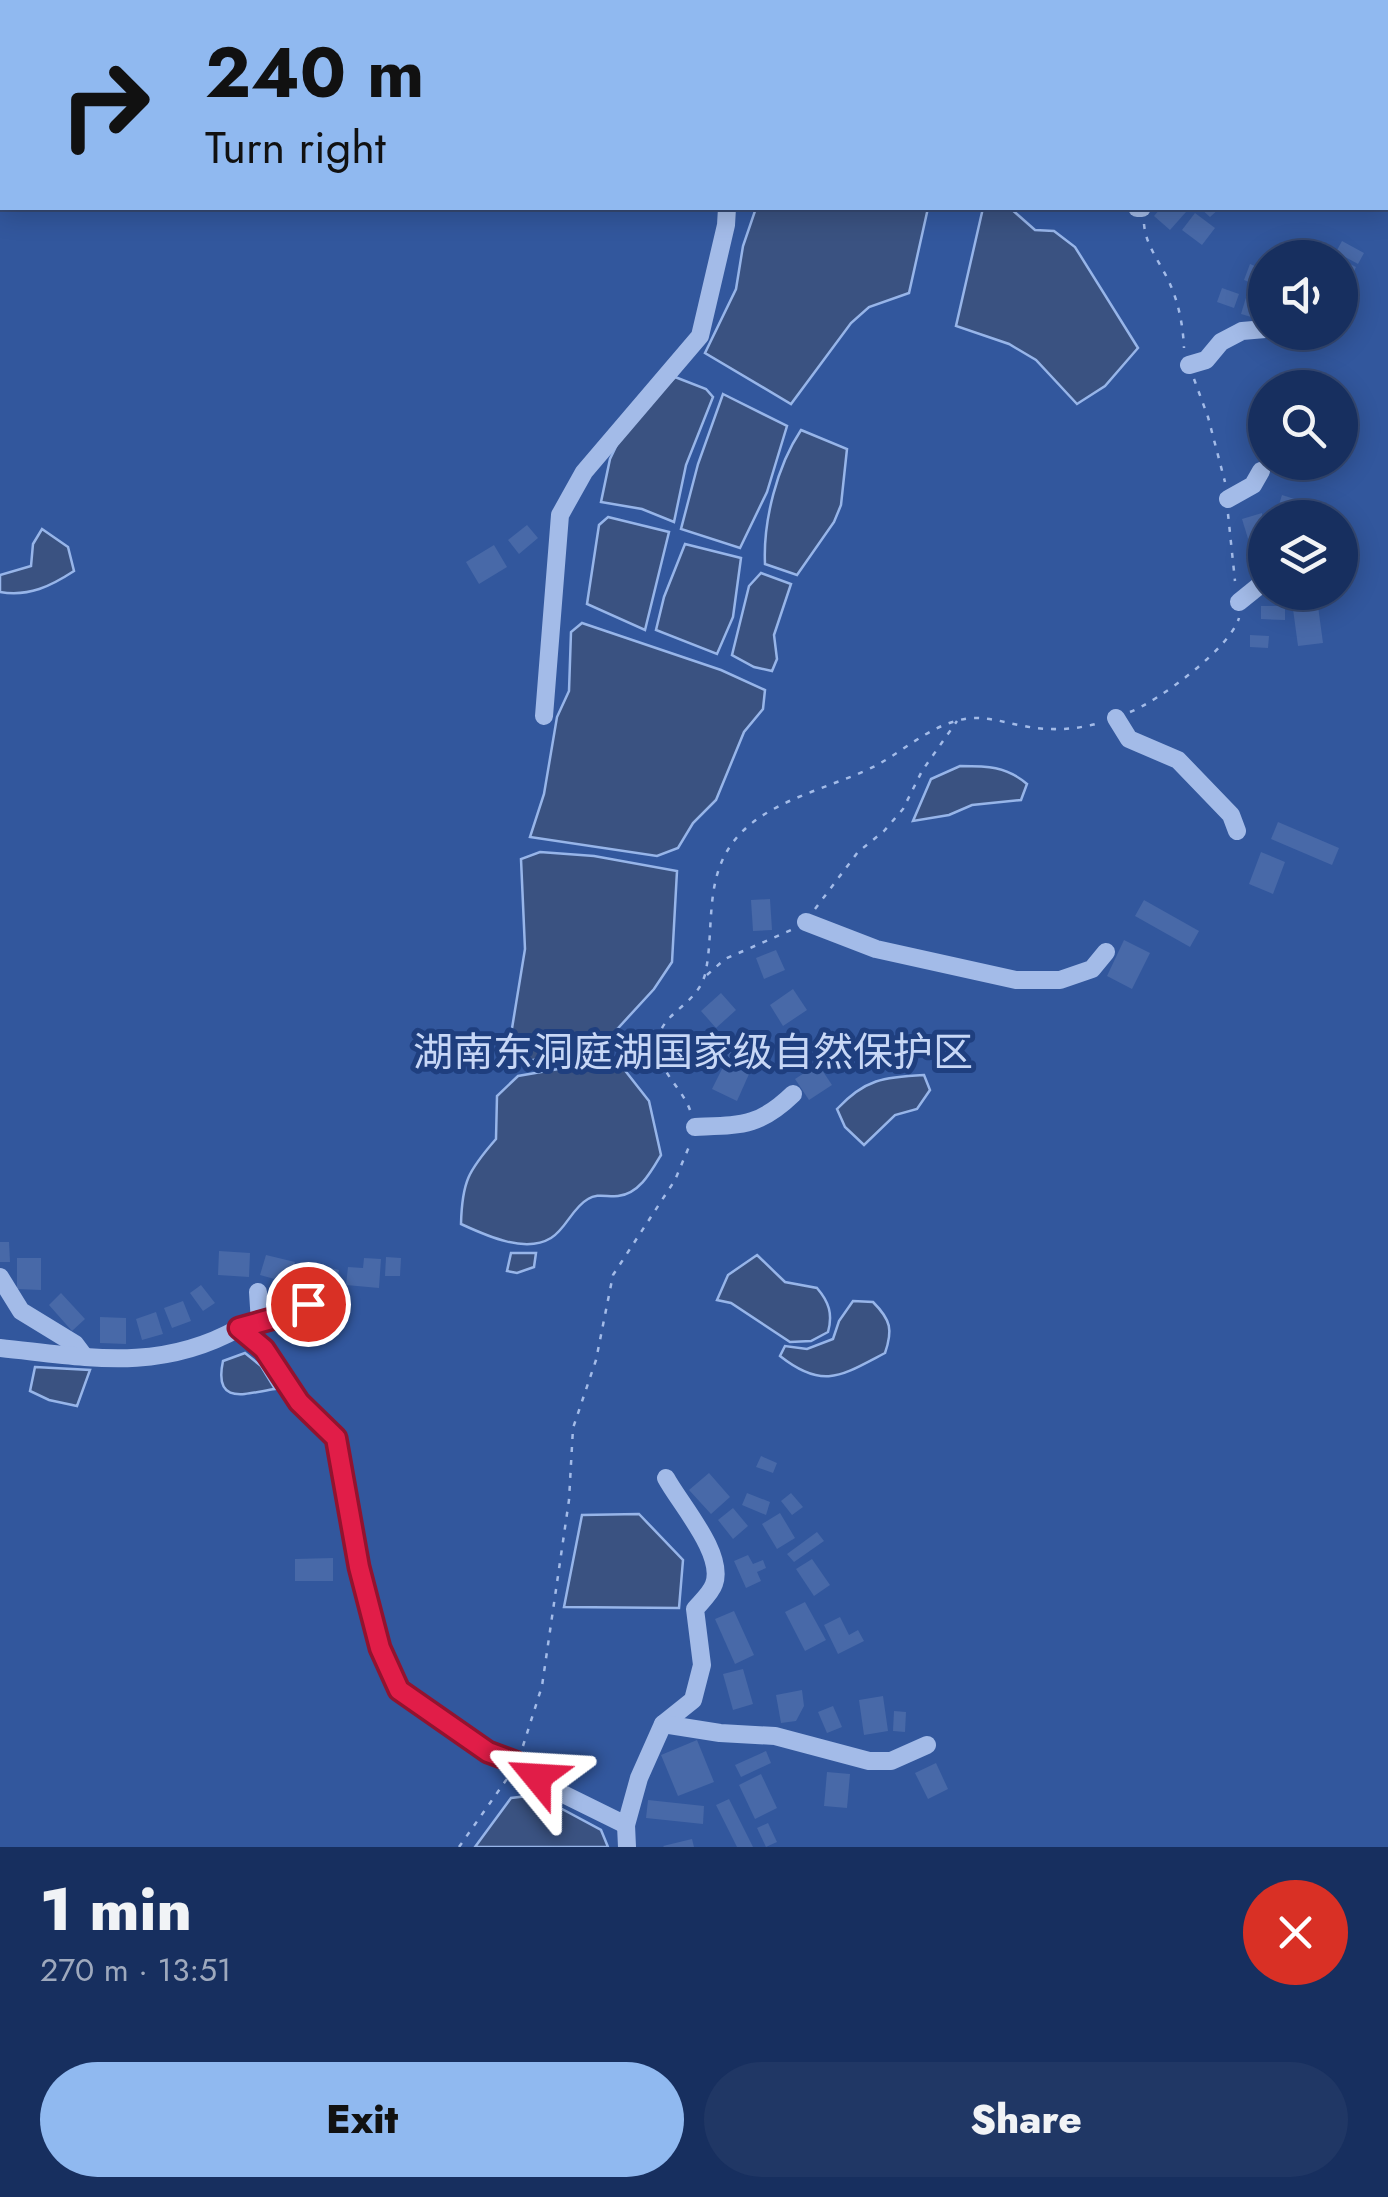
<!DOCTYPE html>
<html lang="en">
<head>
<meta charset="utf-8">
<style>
  body { margin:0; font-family:Jost,"Noto Sans SC",sans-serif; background:#203765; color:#f1f3f6; height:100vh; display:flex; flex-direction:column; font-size:38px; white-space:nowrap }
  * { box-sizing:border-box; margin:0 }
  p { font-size:32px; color:#9ea9bd }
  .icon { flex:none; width:55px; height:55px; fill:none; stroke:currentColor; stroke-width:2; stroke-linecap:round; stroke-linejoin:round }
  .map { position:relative; height:1847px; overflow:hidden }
  .sheet { display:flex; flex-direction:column; background:#172f5f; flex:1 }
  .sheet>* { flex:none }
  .guide { position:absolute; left:0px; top:0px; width:1390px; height:210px; box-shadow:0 5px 25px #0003,0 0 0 2px #364a74; background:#90b9f0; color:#111; overflow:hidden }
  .controls { position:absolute; left:1248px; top:240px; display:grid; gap:20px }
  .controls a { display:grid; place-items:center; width:110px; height:110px; border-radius:50%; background:#172f5f; box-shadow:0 5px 25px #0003,0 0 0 2px #364a74; font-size:50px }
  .pin { position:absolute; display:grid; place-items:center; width:85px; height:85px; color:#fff; margin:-42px; border:5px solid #fff; border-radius:50%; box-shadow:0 2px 10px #0007 }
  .me { position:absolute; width:110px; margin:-55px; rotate:297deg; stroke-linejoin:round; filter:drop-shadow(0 0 8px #0008) }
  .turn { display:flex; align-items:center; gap:35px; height:210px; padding:0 40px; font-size:45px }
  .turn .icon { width:130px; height:130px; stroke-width:2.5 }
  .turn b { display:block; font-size:70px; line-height:85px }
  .round { display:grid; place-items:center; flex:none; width:105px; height:105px; border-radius:52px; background:#203765 }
  .headline { display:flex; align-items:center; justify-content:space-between; height:170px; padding:0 40px }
  h1 { font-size:60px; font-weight:800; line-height:75px }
  .action { display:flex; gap:20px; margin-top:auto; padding:20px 40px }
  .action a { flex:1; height:115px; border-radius:60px; background:#90b9f0; color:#111; font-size:40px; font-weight:800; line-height:115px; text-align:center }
  .action a+a { background:#203765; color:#f1f3f6 }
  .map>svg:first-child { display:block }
  .green { fill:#32579d; fill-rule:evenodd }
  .water { fill:#3a5281; stroke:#97b5e9; stroke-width:2.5 }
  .building { fill:#4869a8 }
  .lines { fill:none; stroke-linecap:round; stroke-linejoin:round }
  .path { stroke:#a3bbe8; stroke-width:2.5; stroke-dasharray:5 8; stroke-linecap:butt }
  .minor { stroke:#a3bbe8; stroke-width:18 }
  .route-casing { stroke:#92132f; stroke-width:25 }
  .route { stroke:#e11d48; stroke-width:18 }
  .labels { text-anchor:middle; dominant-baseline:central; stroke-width:10; stroke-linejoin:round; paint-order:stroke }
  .park-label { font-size:40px; fill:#c7d7f6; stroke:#1f3f7f }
</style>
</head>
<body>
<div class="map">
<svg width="1388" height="1847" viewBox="0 0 1388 1847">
  <rect width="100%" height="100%" fill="#1f3f7f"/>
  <!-- green -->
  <path class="green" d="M0 0H1388V1847H0ZM2 2H1388V208H2ZM1265 258H1340V332H1265ZM1265 388H1340V462H1265ZM1265 518H1340V592H1265Z"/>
  <!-- water -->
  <g class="water">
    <polygon points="831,0 1009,0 834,2"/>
    <polygon points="756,208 928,208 909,293 869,307 851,323 791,404 705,353 736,289 743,246"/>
    <polygon points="983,208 1010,208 1035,230 1054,231 1075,247 1138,348 1105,386 1077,404 1036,360 1009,344 956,326"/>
    <polygon points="675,377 706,389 713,397 686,465 674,522 642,509 601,502 610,459 623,432"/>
    <polygon points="723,394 787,426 767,492 740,548 681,529 698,464"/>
    <path d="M801 430 847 449 841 505 834 522 797 575 765 564C763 521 777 466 801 430Z"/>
    <polygon points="608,517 669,532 645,630 587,604 599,525"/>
    <path d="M42 529 68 547 74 571C51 586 29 597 0 592V575L31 566 33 544Z"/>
    <polygon points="685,544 741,558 733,617 717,654 656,630 664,597"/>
    <polygon points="761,573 791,584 774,635 777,659 772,671 754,667 732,655 749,586"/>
    <polygon points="582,623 721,670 765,690 763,709 744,732 716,800 693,823 678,848 657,856 530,837 544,794 557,717 569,691 571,632"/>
    <path d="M960 766C987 766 1006 766 1027 784L1021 800 972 805 949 815 913 821 931 779Z"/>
    <polygon points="540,852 594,856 677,871 672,962 654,989 609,1038 594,1049 506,1065 525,949 521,859"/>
    <path d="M616 1059 649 1101 661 1155C651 1172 639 1194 618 1196 607 1197 597 1193 588 1199 572 1208 566 1229 551 1238 525 1254 485 1235 461 1224 462 1182 468 1171 496 1139L497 1096 518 1076Z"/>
    <path d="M924 1075 930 1090 917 1109 895 1115 864 1145 845 1127 837 1109C865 1079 884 1077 924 1075Z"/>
    <polygon points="511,1253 536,1253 534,1267 517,1273 507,1271"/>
    <path d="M757 1255 785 1282 817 1288C829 1302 833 1314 828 1332L811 1341 790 1342 731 1303 717 1300 728 1275Z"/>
    <path d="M853 1301 873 1302C891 1320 893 1330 885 1353 841 1376 823 1390 780 1356L785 1346 807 1349 833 1339 839 1321Z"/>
    <path d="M245 1353 261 1366 275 1389C247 1393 213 1407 223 1361Z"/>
    <polygon points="35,1367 90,1370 77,1406 49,1400 30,1391"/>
    <polygon points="639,1514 683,1560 679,1608 564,1607 582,1515"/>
    <polygon points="536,1795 601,1830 608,1847 475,1847 511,1798"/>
  </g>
  <!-- building -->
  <g class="building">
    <polygon points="1161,208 1181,208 1186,212 1170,230 1154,216"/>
    <polygon points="1200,208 1220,208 1210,217"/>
    <polygon points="1195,213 1215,228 1202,245 1182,230"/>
    <polygon points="1342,241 1364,253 1358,264 1336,252"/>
    <polygon points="1340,259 1356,267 1347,286 1340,283"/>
    <polygon points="1250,264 1262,269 1256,285 1244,280"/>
    <polygon points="1222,288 1239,294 1234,308 1217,302"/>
    <polygon points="1248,291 1265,296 1265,321 1241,314"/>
    <polygon points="1282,495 1307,503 1303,518 1277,511"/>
    <polygon points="1262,513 1265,551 1253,555 1242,519"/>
    <polygon points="527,525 538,538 519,554 508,540"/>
    <polygon points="494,545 507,567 479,584 466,562"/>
    <polygon points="1261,606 1285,606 1285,620 1261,619"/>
    <polygon points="1318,606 1323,643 1298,646 1293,609"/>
    <polygon points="1250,635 1269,636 1268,648 1250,647"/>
    <polygon points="1278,822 1339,848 1332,865 1271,839"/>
    <polygon points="1261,852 1285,862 1273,894 1249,884"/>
    <polygon points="770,899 772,930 753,931 751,900"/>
    <polygon points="1144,900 1199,931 1190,947 1135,916"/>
    <polygon points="1124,940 1150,953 1132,989 1107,976"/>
    <polygon points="776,950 785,970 764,979 756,958"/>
    <polygon points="793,989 807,1010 783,1026 770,1005"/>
    <polygon points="721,993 736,1010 716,1028 701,1011"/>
    <polygon points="738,1038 757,1050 745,1068 727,1057"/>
    <polygon points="692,1040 704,1052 686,1070 674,1058"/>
    <polygon points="725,1063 749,1074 737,1101 712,1089"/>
    <polygon points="818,1064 832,1085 809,1100 795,1079"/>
    <polygon points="0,1242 9,1242 10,1262 0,1262"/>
    <polygon points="219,1251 250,1253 249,1277 218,1275"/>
    <polygon points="266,1255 295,1262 289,1283 260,1275"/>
    <polygon points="386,1257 401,1258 400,1276 385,1276"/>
    <polygon points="17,1258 41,1258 41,1290 17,1289"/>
    <polygon points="364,1258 381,1259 379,1288 346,1285 348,1267 363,1268"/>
    <polygon points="309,1263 339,1270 336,1284 306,1278"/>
    <polygon points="201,1285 215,1303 203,1311 190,1293"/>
    <polygon points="61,1293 85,1319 72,1331 49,1305"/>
    <polygon points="183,1301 191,1321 172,1328 164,1308"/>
    <polygon points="156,1312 163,1334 142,1340 136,1319"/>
    <polygon points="100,1317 126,1318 126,1344 100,1343"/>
    <polygon points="761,1456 777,1463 773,1473 756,1467"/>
    <polygon points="709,1473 730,1497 711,1514 689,1490"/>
    <polygon points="747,1493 770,1502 766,1515 742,1505"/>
    <polygon points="791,1493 803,1507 792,1515 781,1501"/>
    <polygon points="733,1508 748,1526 733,1539 718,1520"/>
    <polygon points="780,1513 795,1538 777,1549 762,1524"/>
    <polygon points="817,1532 824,1541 794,1562 787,1554"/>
    <polygon points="748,1555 753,1564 763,1560 766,1568 757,1572 761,1581 746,1588 734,1561"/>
    <polygon points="333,1558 333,1581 295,1581 295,1559"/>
    <polygon points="812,1559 830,1585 814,1596 796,1569"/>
    <polygon points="805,1602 826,1640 805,1651 785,1612"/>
    <polygon points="734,1611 754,1655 735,1664 715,1619"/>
    <polygon points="840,1617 849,1635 858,1630 864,1641 838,1654 824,1625"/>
    <polygon points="743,1669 753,1704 733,1710 723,1674"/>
    <polygon points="802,1690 804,1706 796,1721 781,1723 776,1695"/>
    <polygon points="883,1696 888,1731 864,1735 859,1700"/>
    <polygon points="833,1706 842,1727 827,1733 818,1712"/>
    <polygon points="894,1711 906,1712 905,1732 893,1731"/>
    <polygon points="697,1740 714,1782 678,1796 661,1755"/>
    <polygon points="766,1751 771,1763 741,1777 735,1765"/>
    <polygon points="936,1763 948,1789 928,1799 915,1773"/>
    <polygon points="827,1772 850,1774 847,1808 824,1806"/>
    <polygon points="761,1774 777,1808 755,1819 739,1785"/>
    <polygon points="729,1799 753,1847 737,1847 716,1805"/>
    <polygon points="648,1800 704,1806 703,1824 646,1818"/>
    <polygon points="768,1823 777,1842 766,1847 757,1828"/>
    <polygon points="692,1839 694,1847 664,1847 663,1846"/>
  </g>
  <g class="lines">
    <!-- path -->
    <g class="path">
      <polyline points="1260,2 1261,0"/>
      <path d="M1144 224C1146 247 1161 263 1170 284 1179 304 1183 326 1184 348"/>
      <polyline points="1194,379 1208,417 1225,482"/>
      <polyline points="1228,514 1235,581"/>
      <path d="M1130 712C1160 700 1230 648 1239 618"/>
      <polyline points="815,909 858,852 884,831 903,809 922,771 957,721"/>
      <polyline points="707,975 725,959 791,930"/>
      <path d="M690 1110C683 1091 665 1076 660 1058 647 1012 699 1011 706 970 714 928 705 882 731 845 762 800 831 789 877 765 908 748 934 722 971 718 990 717 1006 723 1024 726 1048 731 1075 730 1099 723"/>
      <polyline points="523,1746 542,1686 569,1500 573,1428 596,1360 613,1275 675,1180 691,1142"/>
      <polyline points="459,1847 509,1776"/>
    </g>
    <!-- minor -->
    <g class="minor">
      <polyline points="657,0 659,2"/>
      <polyline points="796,0 799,2"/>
      <polyline points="0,70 2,71"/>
      <polyline points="1137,208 1142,208"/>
      <polyline points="1278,332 1287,332"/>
      <polyline points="1189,365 1206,360 1221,342 1242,331 1265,329"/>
      <polyline points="1228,499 1253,485 1261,471"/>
      <polyline points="1239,602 1265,581"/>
      <polyline points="544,716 560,515 584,472 700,336 726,225 727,208"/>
      <polyline points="1116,718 1129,739 1178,760 1231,815 1237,831"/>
      <polyline points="806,922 876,949 1016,980 1060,980 1092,969 1106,952"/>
      <path d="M695 1127C741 1125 759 1127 793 1094"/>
      <polyline points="0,1277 21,1311 75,1344 84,1356"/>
      <polyline points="258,1292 260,1323"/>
      <polyline points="239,1328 289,1314 308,1304 310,1289"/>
      <path d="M0 1348C87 1357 159 1373 239 1328L264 1349 299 1403 336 1438 359 1567 380 1647 399 1690 488 1752 515 1762 559 1792 626 1825 639 1778 663 1724 693 1700 702 1665 695 1609C701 1602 711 1593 714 1584 725 1554 680 1504 666 1478"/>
      <polyline points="663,1724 720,1733 775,1736 869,1761 891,1761 927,1745"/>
      <polyline points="626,1825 627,1847"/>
    </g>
  </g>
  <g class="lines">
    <!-- route casing -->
    <g class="route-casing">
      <polyline id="route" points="308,1304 289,1314 239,1328 264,1349 299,1402 336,1438 359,1567 380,1648 399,1690 488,1752 515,1762 537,1777"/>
    </g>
    <!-- route -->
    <use href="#route" class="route"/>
  </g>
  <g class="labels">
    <!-- park labels -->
    <g class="park-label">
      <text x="693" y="1052">湖南东洞庭湖国家级自然保护区</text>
    </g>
  </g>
</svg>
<div class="controls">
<a><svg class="icon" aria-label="sound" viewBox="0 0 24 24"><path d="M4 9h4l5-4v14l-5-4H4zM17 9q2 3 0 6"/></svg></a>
<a><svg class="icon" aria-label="search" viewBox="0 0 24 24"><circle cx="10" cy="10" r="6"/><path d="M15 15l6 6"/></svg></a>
<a><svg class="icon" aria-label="layers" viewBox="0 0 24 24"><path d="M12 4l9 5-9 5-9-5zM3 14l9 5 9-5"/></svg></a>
</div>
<div class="pin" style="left:308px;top:1304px;background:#d93025"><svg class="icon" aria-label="arrive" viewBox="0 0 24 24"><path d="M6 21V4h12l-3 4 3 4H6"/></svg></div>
<svg class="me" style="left:537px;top:1777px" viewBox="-20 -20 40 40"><path d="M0-17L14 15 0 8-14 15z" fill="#e11d48" stroke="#fff" stroke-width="4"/></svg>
<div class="guide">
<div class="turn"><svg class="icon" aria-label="right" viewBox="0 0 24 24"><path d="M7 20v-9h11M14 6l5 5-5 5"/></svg><div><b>240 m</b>Turn right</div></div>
</div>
</div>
<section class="sheet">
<div class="headline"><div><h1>1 min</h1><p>270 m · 13:51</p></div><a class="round" style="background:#d93025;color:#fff"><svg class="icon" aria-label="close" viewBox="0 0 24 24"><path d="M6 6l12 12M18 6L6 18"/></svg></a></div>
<div class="action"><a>Exit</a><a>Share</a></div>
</section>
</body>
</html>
